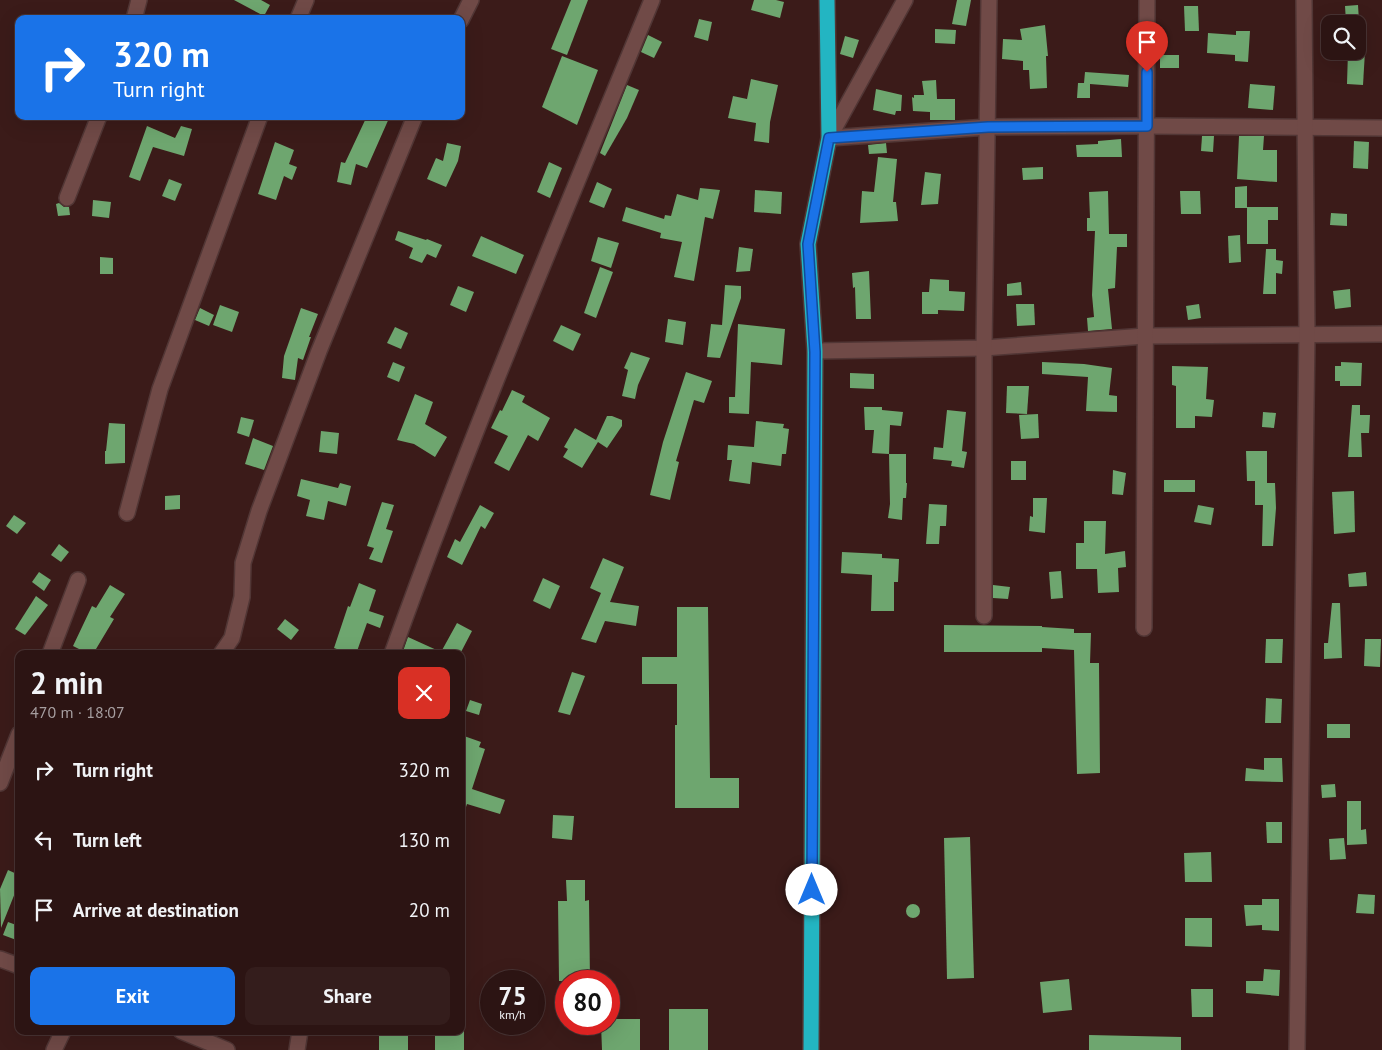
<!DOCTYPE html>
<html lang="en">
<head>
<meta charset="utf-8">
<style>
  body { margin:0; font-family:"PT Sans",sans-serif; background:#341d1c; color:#f1f3f6; height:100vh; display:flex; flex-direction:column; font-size:19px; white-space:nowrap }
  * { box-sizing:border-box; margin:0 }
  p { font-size:16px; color:#a69ea0 }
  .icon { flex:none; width:28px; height:28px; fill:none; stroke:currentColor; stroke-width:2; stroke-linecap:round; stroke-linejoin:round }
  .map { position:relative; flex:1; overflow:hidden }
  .panel { position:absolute; left:15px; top:650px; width:450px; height:385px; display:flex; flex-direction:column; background:#2c1413; border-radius:10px; box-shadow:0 5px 20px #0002,0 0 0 1px #483333 }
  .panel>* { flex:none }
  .top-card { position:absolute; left:15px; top:15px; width:450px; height:105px; border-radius:10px; box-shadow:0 5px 20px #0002,0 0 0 1px #483333; background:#1a73e8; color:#fff; overflow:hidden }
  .fabs { position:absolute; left:1321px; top:15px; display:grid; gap:10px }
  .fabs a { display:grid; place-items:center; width:45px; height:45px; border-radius:10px; background:#2c1413; box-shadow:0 5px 20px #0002,0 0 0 1px #483333; font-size:25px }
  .speed { position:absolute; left:480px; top:970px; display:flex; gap:10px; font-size:25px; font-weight:700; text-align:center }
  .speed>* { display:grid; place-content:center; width:65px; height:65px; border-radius:50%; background:#2c1413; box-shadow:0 5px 20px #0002,0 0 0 1px #483333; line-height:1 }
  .speed small { font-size:12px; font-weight:400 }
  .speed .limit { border:8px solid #d22; background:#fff; color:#111 }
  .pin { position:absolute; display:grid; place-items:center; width:42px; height:42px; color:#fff; margin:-51px -21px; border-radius:50% 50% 50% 0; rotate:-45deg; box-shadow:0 0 5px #0007 }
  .pin .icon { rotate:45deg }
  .me { position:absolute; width:55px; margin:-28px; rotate:0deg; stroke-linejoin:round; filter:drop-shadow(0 0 4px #0008) }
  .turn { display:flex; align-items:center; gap:18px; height:105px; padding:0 15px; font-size:22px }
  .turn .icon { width:65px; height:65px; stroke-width:2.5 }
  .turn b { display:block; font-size:35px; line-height:42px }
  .round { display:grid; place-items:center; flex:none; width:52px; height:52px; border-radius:10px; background:#341d1c }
  .head { display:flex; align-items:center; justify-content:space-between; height:85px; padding:0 15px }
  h1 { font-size:30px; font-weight:700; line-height:38px }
  .button { display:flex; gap:10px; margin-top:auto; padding:10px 15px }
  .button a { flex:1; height:58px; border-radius:10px; background:#1a73e8; color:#fff; font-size:20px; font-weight:700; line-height:58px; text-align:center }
  .button a+a { background:#341d1c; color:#f1f3f6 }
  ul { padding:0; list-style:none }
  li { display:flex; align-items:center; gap:15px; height:70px; padding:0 15px }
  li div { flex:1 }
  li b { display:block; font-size:19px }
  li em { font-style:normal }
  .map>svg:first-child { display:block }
  .building { fill:#6ea66f }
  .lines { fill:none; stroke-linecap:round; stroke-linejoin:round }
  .minor-casing { stroke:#513635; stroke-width:18 }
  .highway-casing { stroke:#513635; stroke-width:18 }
  .minor { stroke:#704a47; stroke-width:15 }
  .highway { stroke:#23b5c2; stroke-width:15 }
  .route-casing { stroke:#114b97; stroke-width:12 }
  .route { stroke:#1a73e8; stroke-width:9 }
</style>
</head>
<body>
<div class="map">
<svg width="1382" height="1050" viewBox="0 0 1382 1050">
  <rect width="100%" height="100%" fill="#3b1b19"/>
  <!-- building -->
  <g class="building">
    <polygon points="234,0 261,0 270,5 264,16"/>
    <polygon points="571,0 588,0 567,55 551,49"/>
    <polygon points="754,0 776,0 784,2 780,18 751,10"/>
    <polygon points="957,0 971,0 966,26 952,24"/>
    <polygon points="1358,5 1359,21 1346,22 1345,6"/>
    <polygon points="1184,6 1198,6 1199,31 1185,31"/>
    <polygon points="699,19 712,22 708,41 694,37"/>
    <polygon points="1045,25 1048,56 1046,56 1047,88 1030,89 1029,70 1023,70 1023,61 1002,59 1003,39 1022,40 1020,29"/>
    <polygon points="935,29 956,30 955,44 935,43"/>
    <polygon points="1236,31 1250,31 1248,62 1235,61 1235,55 1207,53 1208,33 1236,35"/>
    <polygon points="648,35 662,42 654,58 641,52"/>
    <polygon points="845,36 859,40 853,58 840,54"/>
    <polygon points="1348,51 1365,51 1363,85 1347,84"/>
    <rect x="1160" y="55" width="19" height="13"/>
    <polygon points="562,56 598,70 577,125 542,107"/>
    <polygon points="1085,72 1129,75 1128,87 1090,84 1090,98 1077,98 1078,83 1084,83"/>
    <polygon points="751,79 778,85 770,122 769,143 754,141 756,123 728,118 733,96 747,99"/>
    <polygon points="936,80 937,99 955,99 955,120 930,120 930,112 913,111 912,97 914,98 914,95 924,95 922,81"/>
    <polygon points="1250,84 1275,86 1273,110 1248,108"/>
    <polygon points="627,85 639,90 627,118 605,156 600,153"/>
    <polygon points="876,89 902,95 901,111 896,111 895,115 873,110"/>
    <polygon points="367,116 390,116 367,168 356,164 351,185 337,182 341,162 345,163"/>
    <polygon points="147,126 175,138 181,126 192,129 184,156 153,147 140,181 129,177"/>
    <polygon points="1202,136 1214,136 1213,152 1201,151"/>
    <polygon points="1239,136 1264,136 1263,150 1277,150 1277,182 1237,179"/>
    <polygon points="1121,139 1122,157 1077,157 1076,145 1098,144 1098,141"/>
    <polygon points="1354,141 1369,142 1368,169 1353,168"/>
    <polygon points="275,142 294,150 289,164 297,167 292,180 284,176 276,200 258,194"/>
    <polygon points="447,143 461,146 458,161 446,187 427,179 436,158 443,161"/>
    <polygon points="886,143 887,153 869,154 868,145"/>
    <polygon points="878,157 897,159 893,202 896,202 898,221 860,223 862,191 874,192"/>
    <polygon points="549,162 562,168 550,198 537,192"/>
    <polygon points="1043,167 1043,179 1023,180 1022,168"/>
    <polygon points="925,172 941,174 938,204 921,205"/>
    <polygon points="169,179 182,184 175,201 162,196"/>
    <polygon points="597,182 612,189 604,208 589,202"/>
    <polygon points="1247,186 1247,207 1278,207 1278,220 1268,220 1268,244 1247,244 1247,208 1235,208 1235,187"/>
    <polygon points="700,188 720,190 713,219 705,217 694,281 674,277 682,242 660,238 661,233 622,221 626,207 664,219 665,215 671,216 677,194 698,200"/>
    <polygon points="755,190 782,192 781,214 754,212"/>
    <polygon points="1108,191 1109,234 1127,234 1127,247 1117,247 1115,288 1108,289 1112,329 1088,331 1087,318 1094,317 1092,295 1095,231 1087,231 1087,218 1090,218 1089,192"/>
    <polygon points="1180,191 1200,191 1201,214 1181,214"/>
    <polygon points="93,200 111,202 109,218 92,216"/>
    <polygon points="59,203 64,207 69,207 70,215 58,216 56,204"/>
    <polygon points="1331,213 1347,214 1347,226 1330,225"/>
    <polygon points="398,231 426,240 427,239 442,245 436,258 427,254 422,263 409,258 413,248 395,240"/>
    <polygon points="1240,235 1241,262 1229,263 1228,236"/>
    <polygon points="481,236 524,255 516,274 472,256"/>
    <polygon points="598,237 619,243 611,268 591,261"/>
    <polygon points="739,247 753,249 750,271 736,272"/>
    <polygon points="1266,249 1276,249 1276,260 1283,261 1282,274 1276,273 1276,294 1263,294"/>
    <polygon points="100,257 113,258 113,274 100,274"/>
    <polygon points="600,267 613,272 596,318 584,313"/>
    <polygon points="869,271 871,319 856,319 855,287 853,288 852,273"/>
    <polygon points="930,279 949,280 949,291 965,292 964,311 938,310 938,314 922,314 922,292 929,292"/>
    <polygon points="1021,282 1022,295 1007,296 1007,284"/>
    <polygon points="725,285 741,286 741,298 720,358 707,357 711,324 722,325"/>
    <polygon points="458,286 474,292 466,312 450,305"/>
    <polygon points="1350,289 1351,307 1335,309 1333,291"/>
    <polygon points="1016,304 1034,304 1035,325 1017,326"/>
    <polygon points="1199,304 1201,318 1188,320 1186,306"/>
    <polygon points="220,305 239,312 232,332 213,325"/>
    <polygon points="200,308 214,315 209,326 195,320"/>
    <polygon points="301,308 318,314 309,337 311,337 303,360 298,358 295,380 282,378 284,356"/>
    <polygon points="668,319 686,322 683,345 665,342"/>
    <polygon points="738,324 785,329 782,365 751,362 749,414 729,413 729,397 735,397"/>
    <polygon points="561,325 581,334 573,351 553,341"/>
    <polygon points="395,327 408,333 401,349 387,343"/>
    <polygon points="631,352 650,358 638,385 635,399 622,396 628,370 624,368"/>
    <polygon points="393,362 405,367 399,382 387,377"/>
    <polygon points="1042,362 1084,364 1112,368 1109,395 1117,396 1117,412 1086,411 1088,377 1042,374"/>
    <polygon points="1341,362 1362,363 1361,386 1340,386 1340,381 1335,381 1335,366 1341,366"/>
    <polygon points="1172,366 1208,367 1206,399 1214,400 1212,417 1195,416 1195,428 1176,428 1176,386 1172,385"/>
    <polygon points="686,372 712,381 704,403 694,400 676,461 679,462 670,500 650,495 663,442"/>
    <polygon points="850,373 874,374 874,389 850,388"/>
    <polygon points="1007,386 1029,386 1027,414 1006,413"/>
    <polygon points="512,390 525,396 522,402 550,418 538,441 528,435 509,471 494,463 508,436 491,428 500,410 502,411"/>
    <polygon points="415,394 433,402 425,424 447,437 435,457 414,444 397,440"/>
    <polygon points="1352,405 1360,405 1360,415 1370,415 1369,433 1361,433 1362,457 1348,457"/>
    <polygon points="864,407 882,407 882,410 903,412 901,426 890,425 889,454 872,453 874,430 865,430"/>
    <polygon points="947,410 966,412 962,451 967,452 964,468 951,466 952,461 933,459 934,447 943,448"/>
    <polygon points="1263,412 1276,413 1274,428 1262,427"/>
    <polygon points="1038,414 1039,438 1021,439 1019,415"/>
    <polygon points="607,416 612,416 622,420 622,426 607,448 598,442 582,468 563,457 568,449 564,447 575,428 596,440"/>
    <polygon points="241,417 254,420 249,437 237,433"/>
    <polygon points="756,421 784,424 783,428 789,429 786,454 782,454 781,466 752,462 750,484 729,481 732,460 727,460 728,445 754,447"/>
    <polygon points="109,423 125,424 125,463 105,464 105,451 106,451"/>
    <polygon points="321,431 339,433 337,454 319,452"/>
    <polygon points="253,438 273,446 264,470 245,464"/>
    <polygon points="1246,451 1267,451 1267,483 1275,483 1276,508 1273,546 1262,546 1263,505 1255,505 1255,481 1247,481"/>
    <polygon points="889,454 906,454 906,483 907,483 906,498 903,498 902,520 888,518 890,504"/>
    <rect x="1011" y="461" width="15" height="19"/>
    <polygon points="1113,470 1126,473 1123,495 1112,494"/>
    <polygon points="301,479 338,488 340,483 351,486 346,506 328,501 324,520 306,516 310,500 297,496"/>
    <rect x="1164" y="480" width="31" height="12"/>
    <polygon points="1354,491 1355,532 1334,534 1332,492"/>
    <polygon points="180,495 180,509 165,510 165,496"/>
    <polygon points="1033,498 1047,498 1045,533 1029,531 1030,516 1033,517"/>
    <polygon points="382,502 394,505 386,529 393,531 382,563 369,559 374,548 367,546"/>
    <polygon points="929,504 947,505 946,526 940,526 939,544 926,544"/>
    <polygon points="480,505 494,513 485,529 481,526 462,565 447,557 455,539 460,542"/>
    <polygon points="1198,505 1214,508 1211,525 1194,522"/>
    <polygon points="14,515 26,523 17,534 6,526"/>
    <polygon points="1084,521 1106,521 1105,554 1125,551 1126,567 1118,568 1119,592 1098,593 1097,569 1076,569 1076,543 1084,543"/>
    <polygon points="59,544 69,552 61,562 51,555"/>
    <polygon points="842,552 882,554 882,558 899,559 898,582 894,582 894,611 871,611 872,575 841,573"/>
    <polygon points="603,558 624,567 610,602 639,606 636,626 605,621 596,643 581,639 601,593 590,588"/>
    <polygon points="1061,571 1063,598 1051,599 1049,572"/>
    <polygon points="39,572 51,580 44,591 32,582"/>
    <polygon points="1366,572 1367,586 1349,587 1348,574"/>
    <polygon points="543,578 560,586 550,609 533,601"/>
    <polygon points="359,583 376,590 369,611 384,616 380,628 367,623 356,654 351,654 334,648 348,606 350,607"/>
    <polygon points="110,585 125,594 110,617 114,619 93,654 89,654 73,646 92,606 96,608"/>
    <polygon points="993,585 1010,587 1008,599 993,598"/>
    <polygon points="36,596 48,605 25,635 15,629"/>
    <polygon points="1332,603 1340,603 1342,658 1324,659 1324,643 1328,643"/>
    <polygon points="677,607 708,607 710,778 739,778 739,808 675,808 675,725 677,725 677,684 642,684 642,657 677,657"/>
    <polygon points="285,619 299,630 291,640 277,629"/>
    <polygon points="457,623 472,631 460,654 402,654 408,637 441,652"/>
    <polygon points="944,625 1042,626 1042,627 1074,629 1074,633 1091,633 1090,663 1099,663 1100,773 1077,774 1074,650 1042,648 1042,652 944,652"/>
    <polygon points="1266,639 1283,639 1282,663 1265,663"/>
    <polygon points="1365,639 1381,639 1380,667 1364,666"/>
    <polygon points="572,672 585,676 570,715 558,712"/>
    <polygon points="1266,698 1282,699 1281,723 1265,723"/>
    <polygon points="470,700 482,704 479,715 466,711"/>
    <rect x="1327" y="724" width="23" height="14"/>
    <polygon points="464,736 481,742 479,747 485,749 472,789 505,800 500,814 467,804 464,813 461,813 461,746"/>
    <polygon points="1264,758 1282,758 1283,782 1245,781 1246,768 1264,770"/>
    <polygon points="1335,784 1336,797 1322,798 1321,785"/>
    <polygon points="1347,801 1361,801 1361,830 1366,829 1367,844 1347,845"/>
    <polygon points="553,815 574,816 572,840 552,838"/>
    <polygon points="1266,822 1282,822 1282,843 1267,843"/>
    <polygon points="970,837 974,978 947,979 944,838"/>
    <polygon points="1344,838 1346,859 1330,860 1329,839"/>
    <polygon points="1211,852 1212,882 1185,882 1184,853"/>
    <polygon points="8,870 19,875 19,883 1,928 0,889"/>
    <polygon points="566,880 585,880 585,901 589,900 590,981 559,981 558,901 567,901"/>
    <polygon points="1358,894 1375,895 1374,914 1356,913"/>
    <polygon points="1262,899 1279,899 1279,931 1262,930 1262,925 1246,926 1244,905 1262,905"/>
    <circle cx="913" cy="911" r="7"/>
    <polygon points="1185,918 1212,918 1212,947 1185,946"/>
    <polygon points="8,922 19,926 19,941 3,935"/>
    <polygon points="1264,969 1280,970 1279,996 1246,993 1246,981 1263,981"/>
    <polygon points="1069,979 1072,1010 1043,1013 1040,982"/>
    <polygon points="1191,989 1213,989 1213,1017 1192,1017"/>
    <rect x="669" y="1009" width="39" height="41"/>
    <polygon points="609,1019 640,1019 640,1050 602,1050 601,1024 609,1024"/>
    <rect x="379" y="1031" width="29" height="19"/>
    <rect x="435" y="1031" width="29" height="19"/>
    <polygon points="1089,1035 1181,1037 1181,1050 1089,1050"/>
  </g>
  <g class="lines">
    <!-- minor casing -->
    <g class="minor-casing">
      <g id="minor">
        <polyline points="134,19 139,0"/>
        <polyline points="298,19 306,0"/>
        <polyline points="461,20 471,0"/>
        <polyline points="829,138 988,127 1147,126 1382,128"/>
        <polyline points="829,138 905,0"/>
        <polyline points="67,198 99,116"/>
        <polyline points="815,351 984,348 1145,336 1382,334"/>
        <polyline points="127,513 160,389 260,116"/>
        <polyline points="984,616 984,348 989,0"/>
        <polyline points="1144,628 1147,0"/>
        <polyline points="50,654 78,580"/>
        <polyline points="221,654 232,638 242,597 243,563 259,511 319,351 415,116"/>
        <path d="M392 654C471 433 563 217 652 0"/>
        <polyline points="0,783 19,734"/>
        <polyline points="0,959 19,966"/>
        <polyline points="181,1031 227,1050"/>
        <polyline points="54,1050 63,1031"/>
        <polyline points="297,1050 300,1031"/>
        <polyline points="1297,1050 1307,335 1304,0"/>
      </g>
    </g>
    <!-- highway casing -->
    <g class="highway-casing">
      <polyline id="highway" points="811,1050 815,351 808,244 829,138 827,0"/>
    </g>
    <!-- minor -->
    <use href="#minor" class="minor"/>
    <!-- highway -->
    <use href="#highway" class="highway"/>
  </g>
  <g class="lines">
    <!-- route casing -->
    <g class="route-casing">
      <polyline id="route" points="812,890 815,352 808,244 829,138 988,127 1147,126 1147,72"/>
    </g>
    <!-- route -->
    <use href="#route" class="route"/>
  </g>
</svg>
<div class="fabs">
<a><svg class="icon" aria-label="search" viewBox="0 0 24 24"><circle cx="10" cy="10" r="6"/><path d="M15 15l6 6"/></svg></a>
</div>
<div class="speed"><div>75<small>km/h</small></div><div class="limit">80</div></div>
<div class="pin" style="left:1147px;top:72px;background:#d93025"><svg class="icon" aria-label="arrive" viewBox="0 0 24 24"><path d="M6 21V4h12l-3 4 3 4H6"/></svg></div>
<svg class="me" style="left:812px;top:890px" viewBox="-20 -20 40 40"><circle r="19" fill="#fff"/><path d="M0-13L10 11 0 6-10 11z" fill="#1a73e8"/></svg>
<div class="top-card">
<div class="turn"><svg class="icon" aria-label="right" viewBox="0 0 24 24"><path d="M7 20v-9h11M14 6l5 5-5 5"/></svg><div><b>320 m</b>Turn right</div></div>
</div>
<section class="panel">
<div class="head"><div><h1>2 min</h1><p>470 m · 18:07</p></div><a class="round" style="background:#d93025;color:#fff"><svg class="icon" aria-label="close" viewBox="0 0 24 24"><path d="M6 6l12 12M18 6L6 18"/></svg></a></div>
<ul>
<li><svg class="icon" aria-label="right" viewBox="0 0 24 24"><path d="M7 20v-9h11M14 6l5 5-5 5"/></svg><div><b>Turn right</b></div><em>320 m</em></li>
<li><svg class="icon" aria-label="left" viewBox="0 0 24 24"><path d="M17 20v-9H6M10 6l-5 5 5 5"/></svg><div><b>Turn left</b></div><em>130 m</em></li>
<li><svg class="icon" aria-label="arrive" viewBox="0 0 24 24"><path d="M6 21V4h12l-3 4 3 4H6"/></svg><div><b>Arrive at destination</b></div><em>20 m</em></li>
</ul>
<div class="button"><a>Exit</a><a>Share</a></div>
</section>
</div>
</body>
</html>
